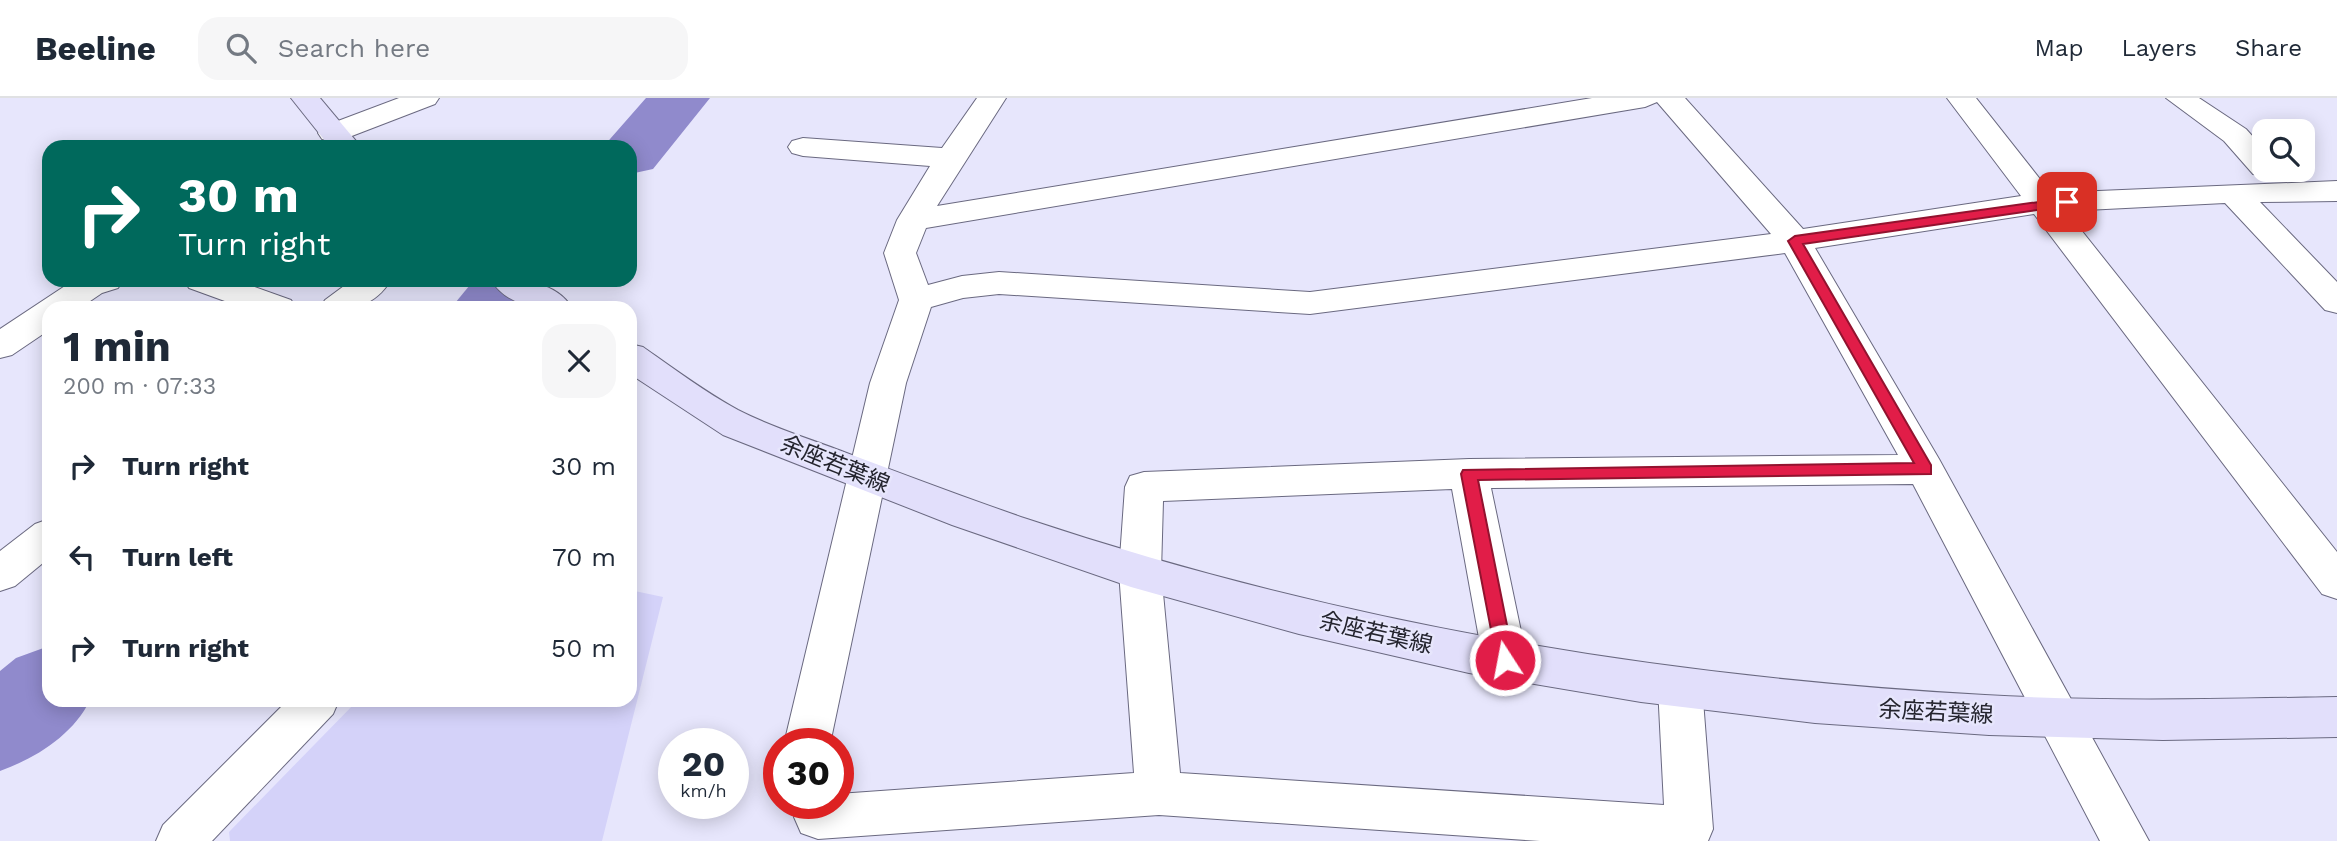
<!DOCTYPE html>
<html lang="en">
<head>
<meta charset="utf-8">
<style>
  body { margin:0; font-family:"Work Sans","Noto Sans JP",sans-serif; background:#f6f6f7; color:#1f2937; height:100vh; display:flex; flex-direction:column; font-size:26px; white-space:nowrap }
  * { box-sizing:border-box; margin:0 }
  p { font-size:23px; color:#747a83 }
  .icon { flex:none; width:38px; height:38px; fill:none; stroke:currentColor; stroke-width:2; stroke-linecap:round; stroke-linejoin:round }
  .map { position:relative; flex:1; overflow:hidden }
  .panel { position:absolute; left:42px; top:203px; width:595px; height:406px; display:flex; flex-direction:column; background:#fff; border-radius:21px; box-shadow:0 4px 18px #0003 }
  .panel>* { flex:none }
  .hud { position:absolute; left:42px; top:42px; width:595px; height:147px; border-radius:21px; box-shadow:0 4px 18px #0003; background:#00695c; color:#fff; overflow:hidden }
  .buttons { position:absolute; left:2252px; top:21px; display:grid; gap:14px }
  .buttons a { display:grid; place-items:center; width:63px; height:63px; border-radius:14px; background:#fff; box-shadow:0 4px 18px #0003; font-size:35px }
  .speed { position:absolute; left:658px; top:630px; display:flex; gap:14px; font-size:35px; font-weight:700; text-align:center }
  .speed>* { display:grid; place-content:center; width:91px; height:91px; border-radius:50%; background:#fff; box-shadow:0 4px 18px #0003; line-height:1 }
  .speed small { font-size:18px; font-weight:400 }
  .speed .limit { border:10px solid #d22; background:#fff; color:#111 }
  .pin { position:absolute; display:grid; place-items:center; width:60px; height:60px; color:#fff; margin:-30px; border-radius:14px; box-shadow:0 4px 10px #0006 }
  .me { position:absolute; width:77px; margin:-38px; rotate:349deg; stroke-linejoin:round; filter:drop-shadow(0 0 5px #0008) }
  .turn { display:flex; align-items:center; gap:24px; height:147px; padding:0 21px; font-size:32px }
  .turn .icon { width:91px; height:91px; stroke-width:2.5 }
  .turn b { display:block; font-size:49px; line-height:60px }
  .round { display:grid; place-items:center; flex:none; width:74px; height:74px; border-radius:21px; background:#f6f6f7 }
  .summary { display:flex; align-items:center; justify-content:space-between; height:119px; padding:0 21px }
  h1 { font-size:42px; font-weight:700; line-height:52px }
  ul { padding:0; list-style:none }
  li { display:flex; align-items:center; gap:21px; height:91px; padding:0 21px }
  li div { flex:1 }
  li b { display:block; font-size:26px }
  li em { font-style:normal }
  header { display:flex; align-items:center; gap:42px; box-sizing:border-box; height:98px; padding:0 35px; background:#fff; border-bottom:2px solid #e0e1e3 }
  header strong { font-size:33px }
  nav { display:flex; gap:38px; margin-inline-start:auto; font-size:24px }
  .search { width:490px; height:63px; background:#f6f6f7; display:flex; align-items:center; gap:18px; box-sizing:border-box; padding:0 24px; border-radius:21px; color:#747a83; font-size:26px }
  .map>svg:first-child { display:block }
  .green { fill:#d4d2f9 }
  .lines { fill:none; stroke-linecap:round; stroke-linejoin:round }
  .river { fill:#908acc; fill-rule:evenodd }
  .street-casing { stroke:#6a6980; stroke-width:2 }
  .secondary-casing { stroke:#6a6980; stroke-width:2 }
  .street { fill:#fff; fill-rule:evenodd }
  .secondary { fill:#e2dffb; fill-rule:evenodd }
  .route { fill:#e11d48; stroke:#92132f; stroke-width:2 }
  .labels { text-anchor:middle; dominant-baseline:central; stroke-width:5; stroke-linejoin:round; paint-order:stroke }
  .street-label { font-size:23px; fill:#24242e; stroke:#e7e6fc }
</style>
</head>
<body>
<header>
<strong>Beeline</strong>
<div class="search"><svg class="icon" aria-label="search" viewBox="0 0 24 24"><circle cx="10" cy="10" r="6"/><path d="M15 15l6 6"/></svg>Search here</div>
<nav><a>Map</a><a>Layers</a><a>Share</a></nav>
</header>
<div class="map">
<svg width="2337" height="743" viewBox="0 0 2337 743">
  <rect width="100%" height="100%" fill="#e7e6fc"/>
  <!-- green -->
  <polygon class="green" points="630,492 663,499 602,743 230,743 229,734 358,602 630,602"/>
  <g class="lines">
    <!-- river -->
    <g class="river">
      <polygon points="646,0 710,0 653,71 630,76 630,49 603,49"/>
      <polygon points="474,182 553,182 531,210 451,210"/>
      <path d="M49 548V602H90C73 637 36 660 0 673V573L16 560Z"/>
    </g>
    <!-- street casing -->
    <g class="street-casing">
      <g id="street">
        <polygon points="399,0 439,0 435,6 344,41 333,44 322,41 318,35 322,29"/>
        <path d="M977 0H1006L937 108 1592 0H1685L1803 131 2021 98 1947 0H1976L2051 95 2337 83V103L2260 104 2337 184V215L2325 212 2225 105 2066 113 2337 454V501L2322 496 2034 116 1815 150 1939 361 2149 743H2100L1913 386 1491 390 1527 562 1520 575 1505 580 1490 575 1483 562 1452 391 1163 403 1161 474 1180 675 1664 707 1658 589 1664 576 1680 570 1696 576 1702 589 1713 731 1708 743H1540L1159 717 818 741 801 735 794 719 800 705H838V696L1134 675 1119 474 1125 389 1130 378 1144 374 1469 361 1898 357 1785 155 1310 216 999 196 963 200 931 209 906 285 830 646H784L870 285 899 202 884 155 897 122 930 68 803 58 792 55 788 49 792 43 803 40 942 50ZM1657 4 1771 136 1310 194 999 174 962 178 928 187 916 155 926 130 1645 9Z"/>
        <polygon points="2166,0 2199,0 2246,31 2264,51 2264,72 2277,72 2264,78 2253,76 2224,43"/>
        <polygon points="74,182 123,182 118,190 102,195 80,210 49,210 49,232 12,257 0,260 0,231"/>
        <polygon points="184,182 235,182 291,202 296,210 244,210 189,190"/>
        <path d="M352 182H391C372 212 351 210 320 210L325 202Z"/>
        <polygon points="49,421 49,460 15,488 0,493 0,453 35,426"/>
        <polygon points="288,602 339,602 333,616 212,743 156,743 163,727"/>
      </g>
    </g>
    <!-- secondary casing -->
    <g class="secondary-casing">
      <g id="secondary">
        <polygon points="291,0 320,0 361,49 330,49"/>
        <path d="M491 182C521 182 555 182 572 210 542 210 509 211 491 182Z"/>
        <path d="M630 246 643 249C674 271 705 294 738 312 769 328 804 339 836 351 900 375 963 399 1027 421 1339 525 1656 579 1985 597 2102 604 2220 601 2337 599V639L2163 642 1989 637 1815 625 1641 604 1469 575 1299 536 1131 489 952 427 723 337 630 276Z"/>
      </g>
    </g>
    <!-- street -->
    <use href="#street" class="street"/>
    <!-- secondary -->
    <use href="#secondary" class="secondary"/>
  </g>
  <!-- route -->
  <polygon class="route" points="2067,100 2072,101 2072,107 1803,146 1931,367 1931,376 1478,382 1514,562 1511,568 1498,568 1461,376 1463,372 1914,365 1788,143 1795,138"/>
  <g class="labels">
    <!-- street labels -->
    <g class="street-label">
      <text transform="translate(835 366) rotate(22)">余座若葉線</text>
      <text transform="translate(1376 535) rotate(13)">余座若葉線</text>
      <text transform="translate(1936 614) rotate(3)">余座若葉線</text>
    </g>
  </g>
</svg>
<div class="buttons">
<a><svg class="icon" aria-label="search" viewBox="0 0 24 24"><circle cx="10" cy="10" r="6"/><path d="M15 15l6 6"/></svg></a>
</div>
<div class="speed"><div>20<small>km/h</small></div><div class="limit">30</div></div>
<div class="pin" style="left:2067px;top:104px;background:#d93025"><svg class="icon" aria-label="arrive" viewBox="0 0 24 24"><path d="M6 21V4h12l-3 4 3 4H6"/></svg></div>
<svg class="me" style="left:1505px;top:562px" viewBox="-20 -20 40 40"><circle r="17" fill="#e11d48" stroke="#fff" stroke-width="3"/><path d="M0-11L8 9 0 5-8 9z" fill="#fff"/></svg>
<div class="hud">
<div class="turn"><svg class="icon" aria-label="right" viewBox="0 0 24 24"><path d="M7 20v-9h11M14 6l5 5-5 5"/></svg><div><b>30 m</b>Turn right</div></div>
</div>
<section class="panel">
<div class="summary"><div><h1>1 min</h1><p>200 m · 07:33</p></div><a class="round"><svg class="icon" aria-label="close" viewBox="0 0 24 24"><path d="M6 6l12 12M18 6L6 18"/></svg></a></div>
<ul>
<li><svg class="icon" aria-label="right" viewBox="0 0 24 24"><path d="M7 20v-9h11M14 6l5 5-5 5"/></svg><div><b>Turn right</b></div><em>30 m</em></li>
<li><svg class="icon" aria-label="left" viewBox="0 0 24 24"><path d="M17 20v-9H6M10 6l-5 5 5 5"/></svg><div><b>Turn left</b></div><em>70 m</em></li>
<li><svg class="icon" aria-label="right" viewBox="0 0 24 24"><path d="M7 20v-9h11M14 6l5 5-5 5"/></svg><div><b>Turn right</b></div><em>50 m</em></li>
</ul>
</section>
</div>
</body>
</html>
